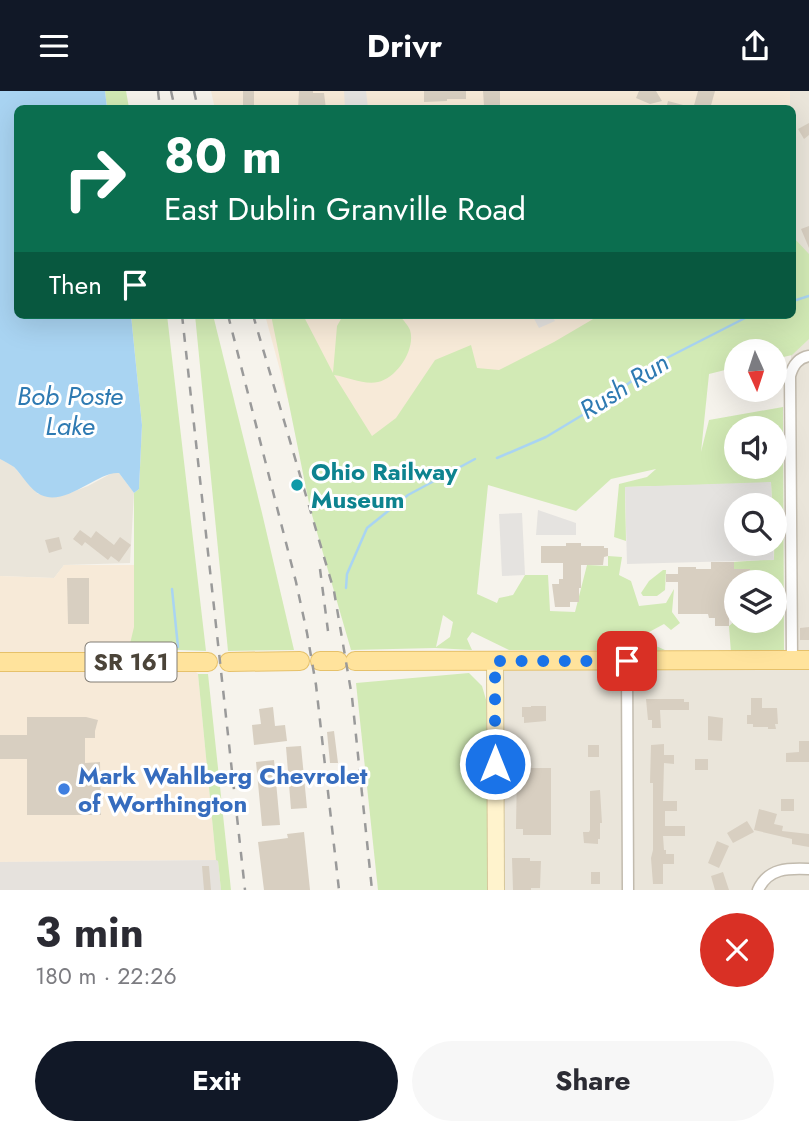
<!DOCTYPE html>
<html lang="en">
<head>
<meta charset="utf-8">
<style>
  body { margin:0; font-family:Jost,sans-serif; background:#f7f7f7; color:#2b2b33; height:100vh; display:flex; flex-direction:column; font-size:26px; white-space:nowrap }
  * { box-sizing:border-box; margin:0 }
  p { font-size:23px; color:#7c7c81 }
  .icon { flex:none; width:38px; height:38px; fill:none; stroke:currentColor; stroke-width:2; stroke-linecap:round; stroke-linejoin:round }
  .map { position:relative; height:799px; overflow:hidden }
  .sheet { display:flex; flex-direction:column; background:#fff; flex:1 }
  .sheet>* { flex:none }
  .top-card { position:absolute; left:14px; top:14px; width:782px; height:214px; border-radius:10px; box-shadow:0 7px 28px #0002; background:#0b6e4f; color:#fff; overflow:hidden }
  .needle { width:46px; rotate:177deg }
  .buttons { position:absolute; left:724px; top:248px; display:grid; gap:14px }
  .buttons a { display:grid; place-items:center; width:63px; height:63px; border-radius:50%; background:#fff; box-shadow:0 7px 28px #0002; font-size:35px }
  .pin { position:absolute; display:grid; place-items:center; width:60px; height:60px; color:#fff; margin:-30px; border-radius:14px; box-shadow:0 4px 10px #0006 }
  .me { position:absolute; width:77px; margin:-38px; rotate:0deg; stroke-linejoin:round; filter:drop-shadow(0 0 5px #0008) }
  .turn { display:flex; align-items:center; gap:24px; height:147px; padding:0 35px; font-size:32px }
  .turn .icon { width:91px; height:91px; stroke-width:2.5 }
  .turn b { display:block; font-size:49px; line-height:60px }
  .then { display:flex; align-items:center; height:66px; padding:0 35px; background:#0003; gap:14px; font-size:26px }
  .round { display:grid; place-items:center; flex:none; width:74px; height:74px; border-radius:37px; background:#f7f7f7 }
  .head { display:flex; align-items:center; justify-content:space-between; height:119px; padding:0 35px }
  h1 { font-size:42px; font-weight:700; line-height:52px }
  .cta { display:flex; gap:14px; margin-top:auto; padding:14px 35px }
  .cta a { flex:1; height:80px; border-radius:42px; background:#111827; color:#fff; font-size:28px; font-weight:700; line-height:80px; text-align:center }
  .cta a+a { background:#f7f7f7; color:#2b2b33 }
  header { display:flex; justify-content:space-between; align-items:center; height:91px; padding:0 35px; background:#111827; color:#fff; font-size:32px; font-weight:700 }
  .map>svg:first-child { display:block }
  .residential { fill:#eae5da }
  .commercial { fill:#f7ead8 }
  .industrial { fill:#e6e2dd }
  .green { fill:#d2eab5; fill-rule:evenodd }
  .parking { fill:#e5e3e0 }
  .water { fill:#a9d4f2 }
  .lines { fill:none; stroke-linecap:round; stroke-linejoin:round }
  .stream { stroke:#a9d4f2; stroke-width:2.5 }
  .building { fill:#d8cfc1 }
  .street-casing { stroke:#c2bbae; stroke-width:13 }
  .secondary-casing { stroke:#d6c79b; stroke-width:18 }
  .primary-casing { stroke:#e6c16a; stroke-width:20 }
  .street { stroke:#fff; stroke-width:10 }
  .secondary { stroke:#fff3cd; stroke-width:16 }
  .primary { stroke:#ffe39c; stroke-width:18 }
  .rail { stroke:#9a9a9a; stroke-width:2.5; stroke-dasharray:9 9; stroke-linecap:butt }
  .route { stroke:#1a73e8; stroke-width:12; stroke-dasharray:0 21.6 }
  .culture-dot { fill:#0f9aa8; stroke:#fff; stroke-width:2.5 }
  .shop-dot { fill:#3f7fe0; stroke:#fff; stroke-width:2.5 }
  .labels { text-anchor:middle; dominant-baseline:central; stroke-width:6; stroke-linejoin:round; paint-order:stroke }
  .shield { fill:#fff; stroke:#817c74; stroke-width:2 }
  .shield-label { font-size:23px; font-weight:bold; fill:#4b4439 }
  .culture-label { font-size:24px; font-weight:bold; fill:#0d838f; stroke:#fff; text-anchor:start }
  .shop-label { font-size:24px; font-weight:bold; fill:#366cbe; stroke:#fff; text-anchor:start }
  .water-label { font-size:26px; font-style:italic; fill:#2e7ab2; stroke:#fff }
</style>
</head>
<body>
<header><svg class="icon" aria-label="menu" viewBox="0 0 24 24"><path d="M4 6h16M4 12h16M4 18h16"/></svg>Drivr<svg class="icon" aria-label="share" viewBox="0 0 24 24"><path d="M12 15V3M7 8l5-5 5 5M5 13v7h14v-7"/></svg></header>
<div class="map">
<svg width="809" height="799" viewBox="0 0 809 799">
  <rect width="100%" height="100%" fill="#f6f3ec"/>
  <!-- residential -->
  <g class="residential">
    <polygon points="790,0 809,0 809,799 496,799 495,570 791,569 791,224 793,224 793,18 790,17"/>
    <polygon points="0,368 12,374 38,403 64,404 88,395 112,382 119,382 134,402 130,472 64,474 54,487 0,485"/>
  </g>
  <!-- commercial -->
  <g class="commercial">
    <polygon points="211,0 790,0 790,17 215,18"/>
    <polygon points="265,224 791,224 792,264 775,265 775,261 737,261 306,375"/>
    <polygon points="64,474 140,474 137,536 129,560 194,579 198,583 216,769 0,771 0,485 54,487"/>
  </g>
  <!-- industrial -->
  <polygon class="industrial" points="218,769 221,799 0,799 0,771"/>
  <!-- green -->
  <g class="green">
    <polygon points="105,0 126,0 129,17 107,17"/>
    <path d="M793 146 809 163V248L792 264 775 268V261H737V276L709 283 701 361 709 329 783 316 784 561 731 562 729 535 737 528V498V530H775V492H750V478H734V471L774 468 775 415H772L771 392 625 396 626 450 614 446 619 393 647 386 656 378 611 388 576 420 488 394 477 503 497 512 499 507 513 504 525 484H548L550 520 575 521 587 474 608 475V465L622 466 619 484 631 490 639 515 666 512 674 498 672 521 680 532 671 539 664 533 638 547 665 559H509L472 541 467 548 472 559 435 557 351 559 310 417 271 224H303L333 282 337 235 341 228 400 225C403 229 408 234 410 239 416 258 397 287 378 291 364 294 348 286 334 284L372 345 396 327 435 269 471 254 477 277 499 279 554 251 600 224H793ZM737 338H775V376H737ZM443 524 453 531 450 546 436 556Z"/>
    <polygon points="131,224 167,224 206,560 129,557 134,536 134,402 139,398 142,334"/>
    <polygon points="195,224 213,224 262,422 294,559 228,560"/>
    <polygon points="663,479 666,479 665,499 657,505 643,505 641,502 649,490"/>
    <polygon points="469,582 482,595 487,612 487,799 378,799 356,592"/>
    <polygon points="198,583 208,583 231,799 221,799 218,770 216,769"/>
  </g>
  <!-- parking -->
  <g class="parking">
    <polygon points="344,0 366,0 368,17 345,17"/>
    <polygon points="532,224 551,224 555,230 539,237"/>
    <polygon points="771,391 772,415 737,415 737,453 773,453 774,469 627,473 625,396"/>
    <polygon points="538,419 576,432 576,444 536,444"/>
    <polygon points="522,422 525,484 502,485 499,423"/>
  </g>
  <!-- water -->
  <path class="water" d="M0 0H105L107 17 18 18V224H131L142 334 139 398 134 402 119 382C98 380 66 416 41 404 30 399 23 385 14 376 10 373 5 371 0 368Z"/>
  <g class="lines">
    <!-- stream -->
    <g class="stream">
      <polyline points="793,210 809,205"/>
      <polyline points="497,367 546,346 599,314 655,273 751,224"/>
      <polyline points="346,497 347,483 367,437 408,404 475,368"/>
      <polyline points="172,498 178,556"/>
    </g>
  </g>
  <!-- building -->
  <g class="building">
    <rect x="243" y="0" width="11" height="18"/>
    <polygon points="299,0 313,0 313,2 324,2 326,18 298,18"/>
    <polygon points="424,0 466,0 466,8 447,8 447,10 424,11"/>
    <polygon points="483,0 500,0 500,15 490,18 488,18 488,15 484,15"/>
    <polygon points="639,0 656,0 662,10 650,13 636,7"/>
    <polygon points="698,0 715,0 710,18 693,18"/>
    <polygon points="668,10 687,15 687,18 666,18"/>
    <polygon points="809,32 809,44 804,48 798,38"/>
    <polygon points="809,135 809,157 801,138"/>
    <polygon points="80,439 91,447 96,440 114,454 120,446 131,454 119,471 111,465 108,469 85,451 82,455 73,448"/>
    <polygon points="59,446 62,458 49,462 45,449"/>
    <polygon points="566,452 581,452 581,455 604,455 604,457 608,457 608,465 604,466 603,474 581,474 581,497 579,497 579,511 570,511 570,516 555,516 552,493 559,493 559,488 563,488 563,472 541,472 541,455 566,455"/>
    <polygon points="711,471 734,471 734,478 750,478 750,492 737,492 737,528 729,528 729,535 715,535 715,527 709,527 708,523 678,523 678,491 666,491 666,483 678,483 678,476 696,476 696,478 711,478"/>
    <polygon points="67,487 89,487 89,533 68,533"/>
    <polygon points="809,536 809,549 800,549 800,537"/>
    <polygon points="751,607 762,607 762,617 777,617 778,633 775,633 776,638 768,638 768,636 753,636 753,633 747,633 747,624 751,624"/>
    <polygon points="646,608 684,608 684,611 689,611 689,619 660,619 661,637 652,637 652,629 648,629"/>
    <polygon points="531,615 546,615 546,630 524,632 524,626 522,626 522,616 531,616"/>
    <polygon points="273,616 275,635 285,634 287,650 254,654 252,634 261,633 259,618"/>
    <polygon points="708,625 723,627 722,650 708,649"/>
    <polygon points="27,626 86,626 98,629 95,640 95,647 85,647 85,672 100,671 101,724 27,724 27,668 0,668 0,644 27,644"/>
    <polygon points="334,640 338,672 330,672 327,641"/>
    <polygon points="799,650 809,650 809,671 786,671 786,662 799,661"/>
    <polygon points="664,653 664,664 674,664 674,673 664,672 663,710 677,710 677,720 665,720 665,735 685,735 685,745 663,745 664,759 666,759 666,763 674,763 674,773 663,773 663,793 653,793 651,767 653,759 653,692 650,692 651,654"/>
    <rect x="588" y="654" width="11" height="12"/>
    <polygon points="301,655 307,717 291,718 286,656"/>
    <rect x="695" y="668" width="13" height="11"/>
    <polygon points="274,669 280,734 262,735 256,671"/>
    <polygon points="517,677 551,677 551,744 523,744 523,738 516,738"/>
    <polygon points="600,699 602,732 600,732 600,748 598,748 598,753 584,752 583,741 589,741 590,739 590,700"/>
    <rect x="781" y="708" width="13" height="12"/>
    <polygon points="759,718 777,723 774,733 783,735 782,740 809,743 809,756 792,753 792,748 754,739"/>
    <polygon points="747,730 754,741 733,752 727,742"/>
    <polygon points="304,741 310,799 264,799 258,751 288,747 287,743"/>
    <polygon points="717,750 729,755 719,777 708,772"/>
    <polygon points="512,767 530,767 530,770 541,770 540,797 531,797 531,799 513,799"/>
    <polygon points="202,775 209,775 211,799 204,799"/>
    <rect x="591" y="781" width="9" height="12"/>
    <polygon points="723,781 729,799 715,799 711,785"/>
  </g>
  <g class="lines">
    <!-- street casing -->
    <g class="street-casing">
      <g id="street">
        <path d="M792 569 790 285C793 274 798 267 809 265"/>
        <polyline points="627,570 628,799"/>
        <path d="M758 799C768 777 788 777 809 778"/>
      </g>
    </g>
    <!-- secondary casing -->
    <g class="secondary-casing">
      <polyline id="secondary" points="495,570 496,799"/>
    </g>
    <!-- primary casing -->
    <g class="primary-casing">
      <g id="primary">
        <polyline points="320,570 338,570"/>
        <polyline points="355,570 809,569"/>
        <polyline points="0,571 208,571"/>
        <polyline points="229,571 300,570"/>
      </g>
    </g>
    <!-- street -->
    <use href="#street" class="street"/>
    <!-- secondary -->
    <use href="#secondary" class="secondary"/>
    <!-- primary -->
    <use href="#primary" class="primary"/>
    <!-- rail -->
    <g class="rail">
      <polyline points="158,0 160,18"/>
      <polyline points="171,0 175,18"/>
      <polyline points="194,0 198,18"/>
      <polyline points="182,224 245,799"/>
      <polyline points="228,224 296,491 307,542 316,594 339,799"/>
      <polyline points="253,224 334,500 352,606 372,799"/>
      <polyline points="320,478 328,540"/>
    </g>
  </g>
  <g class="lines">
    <!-- route -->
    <polyline class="route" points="495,673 495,570 627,570"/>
  </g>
  <!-- markers -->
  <circle class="culture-dot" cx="297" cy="394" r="7"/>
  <circle class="shop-dot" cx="64" cy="698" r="7"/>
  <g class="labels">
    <!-- shield labels -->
    <rect class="shield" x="85.5" y="551.5" width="91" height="39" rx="5"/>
    <g class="shield-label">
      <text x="131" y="571">SR 161</text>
    </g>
    <!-- culture labels -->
    <g class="culture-label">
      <text x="311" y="380">Ohio Railway<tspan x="311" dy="28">Museum</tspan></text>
    </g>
    <!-- shop labels -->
    <g class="shop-label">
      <text x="78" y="684">Mark Wahlberg Chevrolet<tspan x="78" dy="28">of Worthington</tspan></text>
    </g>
    <!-- water labels -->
    <g class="water-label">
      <text transform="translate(624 295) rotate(-32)">Rush Run</text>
      <text x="70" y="305">Bob Poste<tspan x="70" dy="30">Lake</tspan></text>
    </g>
  </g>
</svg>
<div class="buttons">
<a><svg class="needle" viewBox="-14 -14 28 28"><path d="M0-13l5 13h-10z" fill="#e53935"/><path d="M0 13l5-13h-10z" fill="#7c7c81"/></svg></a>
<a><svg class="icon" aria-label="sound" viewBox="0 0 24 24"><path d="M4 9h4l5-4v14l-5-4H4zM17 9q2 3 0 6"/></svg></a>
<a><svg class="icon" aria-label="search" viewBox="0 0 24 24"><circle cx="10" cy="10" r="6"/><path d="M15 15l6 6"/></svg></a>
<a><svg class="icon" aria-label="layers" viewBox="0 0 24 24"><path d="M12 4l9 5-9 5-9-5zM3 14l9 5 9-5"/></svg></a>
</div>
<div class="pin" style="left:627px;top:570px;background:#d93025"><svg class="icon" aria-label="arrive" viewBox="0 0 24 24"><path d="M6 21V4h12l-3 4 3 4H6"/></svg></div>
<svg class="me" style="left:495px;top:673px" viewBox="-20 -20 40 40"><circle r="17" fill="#1a73e8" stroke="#fff" stroke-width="3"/><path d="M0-11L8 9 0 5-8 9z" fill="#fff"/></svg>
<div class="top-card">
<div class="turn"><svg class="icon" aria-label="right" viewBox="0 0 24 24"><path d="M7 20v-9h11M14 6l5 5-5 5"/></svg><div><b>80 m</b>East Dublin Granville Road</div></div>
<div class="then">Then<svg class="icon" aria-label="arrive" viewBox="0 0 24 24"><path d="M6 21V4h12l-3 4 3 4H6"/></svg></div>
</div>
</div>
<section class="sheet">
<div class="head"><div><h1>3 min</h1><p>180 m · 22:26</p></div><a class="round" style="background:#d93025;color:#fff"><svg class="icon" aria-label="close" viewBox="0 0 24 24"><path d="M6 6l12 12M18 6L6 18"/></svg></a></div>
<div class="cta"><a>Exit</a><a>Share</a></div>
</section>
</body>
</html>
